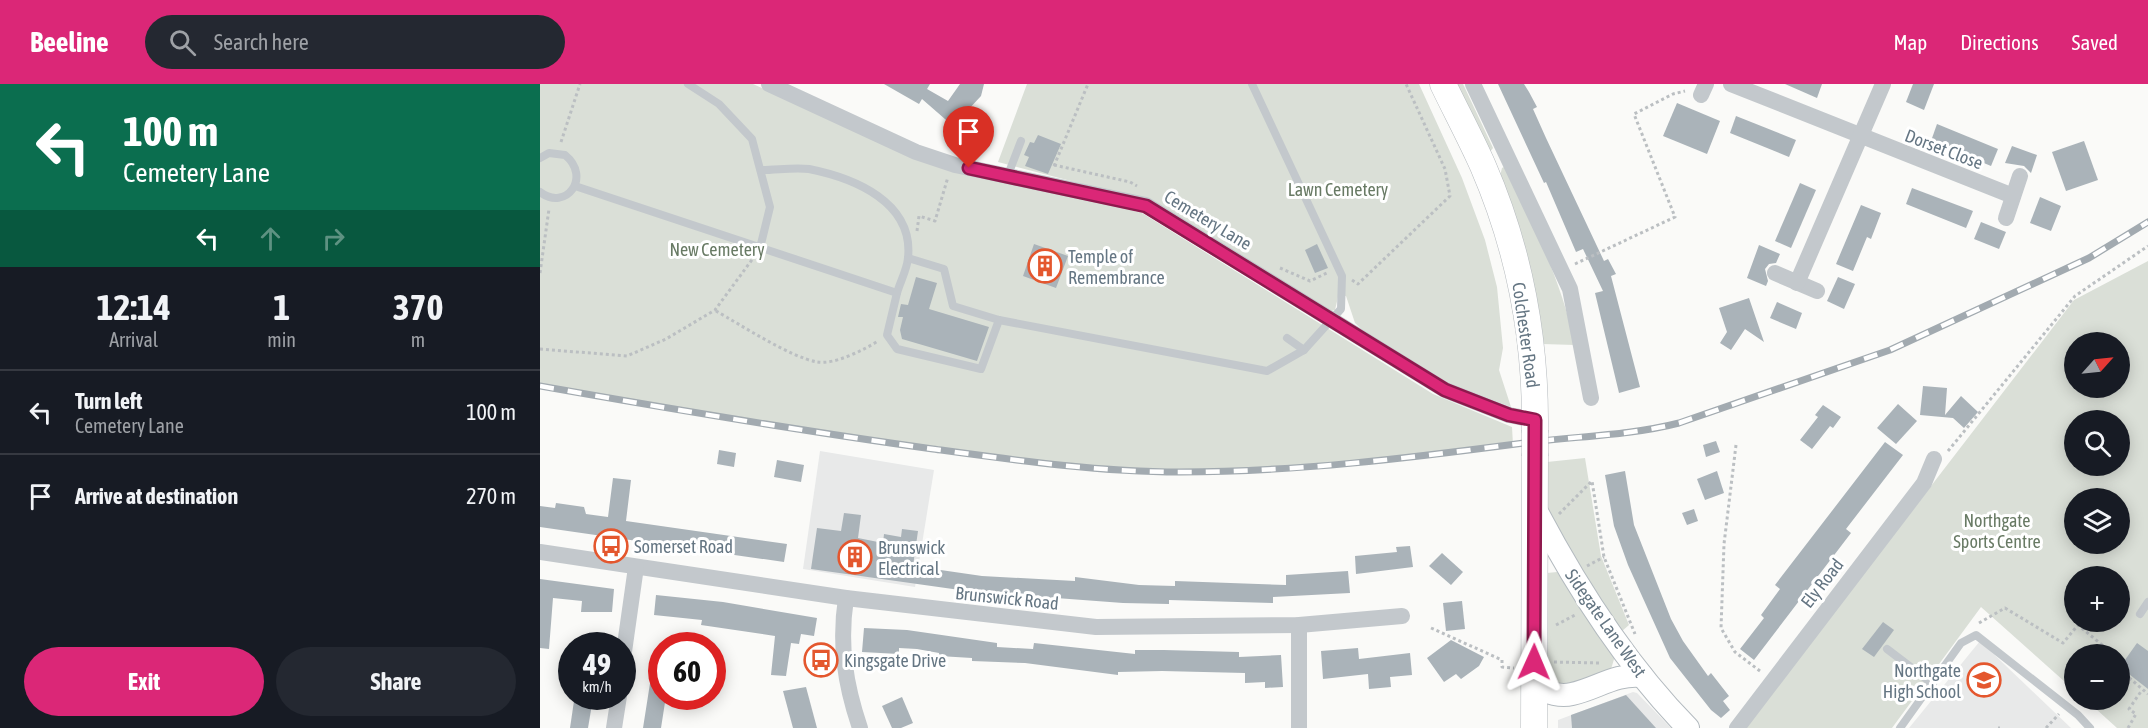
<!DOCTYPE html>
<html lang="en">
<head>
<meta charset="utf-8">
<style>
  body { margin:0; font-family:"Asap Condensed",sans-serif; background:#242831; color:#f1f3f6; height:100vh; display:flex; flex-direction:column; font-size:22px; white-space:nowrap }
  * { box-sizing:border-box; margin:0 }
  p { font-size:20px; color:#9ea1a6 }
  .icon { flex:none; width:33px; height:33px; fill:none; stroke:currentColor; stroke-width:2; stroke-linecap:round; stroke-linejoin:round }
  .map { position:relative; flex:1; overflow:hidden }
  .sheet { display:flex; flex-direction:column; background:#171b24; width:540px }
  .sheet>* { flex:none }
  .banner { background:#0b6e4f; color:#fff; overflow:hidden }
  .needle { width:39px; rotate:63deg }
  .tools { position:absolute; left:1524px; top:248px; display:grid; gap:12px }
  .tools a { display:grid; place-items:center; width:66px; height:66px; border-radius:50%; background:#171b24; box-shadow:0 3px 15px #0003; font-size:30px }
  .speed { position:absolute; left:18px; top:548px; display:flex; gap:12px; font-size:30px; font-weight:700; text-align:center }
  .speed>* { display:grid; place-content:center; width:78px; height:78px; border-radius:50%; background:#171b24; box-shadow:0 3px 15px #0003; line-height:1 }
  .speed small { font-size:15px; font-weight:400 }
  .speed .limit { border:9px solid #d22; background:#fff; color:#111 }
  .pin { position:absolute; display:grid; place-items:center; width:51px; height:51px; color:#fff; margin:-62px -26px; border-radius:50% 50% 50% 0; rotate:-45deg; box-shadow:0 0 6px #0007 }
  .pin .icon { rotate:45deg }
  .me { position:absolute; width:66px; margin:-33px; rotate:1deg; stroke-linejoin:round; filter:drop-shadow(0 0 4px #0008) }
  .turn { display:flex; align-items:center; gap:21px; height:126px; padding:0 24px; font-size:27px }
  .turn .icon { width:78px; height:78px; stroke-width:2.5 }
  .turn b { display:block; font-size:42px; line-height:51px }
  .lanes { display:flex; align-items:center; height:57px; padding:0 24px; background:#0003; justify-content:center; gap:30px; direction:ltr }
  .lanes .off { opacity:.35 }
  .eta { display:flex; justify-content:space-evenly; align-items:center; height:102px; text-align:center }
  .eta b { font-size:36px; font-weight:700; line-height:42px }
  .button { display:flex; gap:12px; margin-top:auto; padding:12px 24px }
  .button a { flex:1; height:69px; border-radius:36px; background:#db2777; color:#fff; font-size:24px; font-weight:700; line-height:69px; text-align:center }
  .button a+a { background:#242831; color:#f1f3f6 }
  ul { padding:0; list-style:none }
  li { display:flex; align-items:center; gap:18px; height:84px; padding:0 24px; border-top:2px solid #363941 }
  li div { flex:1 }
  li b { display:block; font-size:22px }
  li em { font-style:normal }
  header { display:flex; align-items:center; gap:36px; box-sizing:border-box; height:84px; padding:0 30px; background:#db2777; color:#fff }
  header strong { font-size:28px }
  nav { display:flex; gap:33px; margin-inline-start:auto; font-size:21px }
  .search { width:420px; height:54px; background:#242831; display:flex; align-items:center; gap:15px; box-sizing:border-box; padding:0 21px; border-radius:33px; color:#9ea1a6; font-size:22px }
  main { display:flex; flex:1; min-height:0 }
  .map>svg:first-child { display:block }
  .built { fill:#e8e9e9 }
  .green { fill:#dadfd7; fill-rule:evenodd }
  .building { fill:#aab3b9 }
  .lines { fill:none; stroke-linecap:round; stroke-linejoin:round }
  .secondary-casing { stroke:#b3babf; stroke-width:24 }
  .primary-casing { stroke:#b5babe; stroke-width:27 }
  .path { stroke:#bbbfc2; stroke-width:3; stroke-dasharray:3 3; stroke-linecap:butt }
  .lane { stroke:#c3c8cc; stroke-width:8 }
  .street { stroke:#c3c8cc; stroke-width:16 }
  .secondary { stroke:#fff; stroke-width:22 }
  .primary { stroke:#fff; stroke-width:26 }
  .rail-casing { stroke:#a2aab0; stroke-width:7 }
  .rail { stroke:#fff; stroke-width:4.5; stroke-dasharray:14; stroke-linecap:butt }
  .primary-bridge-casing { stroke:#b5babe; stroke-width:27; stroke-linecap:butt }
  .primary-bridge { stroke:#fff; stroke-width:26 }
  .route-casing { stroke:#8e194d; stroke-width:15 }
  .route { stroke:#db2777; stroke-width:10 }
  .labels { text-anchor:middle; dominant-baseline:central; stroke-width:6; stroke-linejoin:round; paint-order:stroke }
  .street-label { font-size:18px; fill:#657683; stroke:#fff }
  .park-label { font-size:18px; fill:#687a64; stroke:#fff }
  .poi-label { font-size:18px; fill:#657683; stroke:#fff; text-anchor:start }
</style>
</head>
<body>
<header>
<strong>Beeline</strong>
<div class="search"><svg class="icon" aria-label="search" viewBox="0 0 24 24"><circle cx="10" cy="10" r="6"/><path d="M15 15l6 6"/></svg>Search here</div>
<nav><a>Map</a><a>Directions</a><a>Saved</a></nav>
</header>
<main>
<section class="sheet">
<div class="banner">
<div class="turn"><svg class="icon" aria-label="left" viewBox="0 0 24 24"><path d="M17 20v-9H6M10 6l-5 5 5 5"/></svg><div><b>100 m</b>Cemetery Lane</div></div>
<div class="lanes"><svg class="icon" aria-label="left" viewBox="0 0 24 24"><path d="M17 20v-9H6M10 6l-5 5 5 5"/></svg><svg class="icon off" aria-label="ahead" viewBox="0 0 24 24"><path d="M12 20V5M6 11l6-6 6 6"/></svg><svg class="icon off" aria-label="right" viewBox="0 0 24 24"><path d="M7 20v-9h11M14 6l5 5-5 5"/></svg></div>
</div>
<div class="eta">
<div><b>12:14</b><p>Arrival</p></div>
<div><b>1</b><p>min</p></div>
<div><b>370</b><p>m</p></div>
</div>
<ul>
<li><svg class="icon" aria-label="left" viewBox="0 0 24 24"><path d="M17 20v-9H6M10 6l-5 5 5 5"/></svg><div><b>Turn left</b><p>Cemetery Lane</p></div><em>100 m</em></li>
<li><svg class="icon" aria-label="arrive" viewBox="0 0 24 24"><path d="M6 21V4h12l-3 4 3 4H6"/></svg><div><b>Arrive at destination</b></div><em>270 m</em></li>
</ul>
<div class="button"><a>Exit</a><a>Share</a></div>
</section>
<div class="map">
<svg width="1608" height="644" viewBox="0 0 1608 644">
  <rect width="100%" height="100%" fill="#fafaf8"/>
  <!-- built -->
  <g class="built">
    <polygon points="280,367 394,386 375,503 263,485"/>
    <polygon points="1440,557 1531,644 1369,644"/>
    <polygon points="1093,608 1097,609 1131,644 1018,644 1018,636"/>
  </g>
  <!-- green -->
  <g class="green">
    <path d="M0 0H213L358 66 602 129 893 310 972 343 973 361C862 376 751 388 639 388 558 387 475 376 394 365 262 347 131 325 0 302Z"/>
    <polygon points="487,0 879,0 922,94 945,156 957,203 963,264 959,286 971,323 905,298 831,254 815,239 806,212 798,213 795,226 791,227 616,119 458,78"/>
    <polygon points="917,0 923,0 953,64 949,69"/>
    <path d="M966 82C993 140 1022 198 1035 261L1002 260 960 92 962 84Z"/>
    <path d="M1608 177V644H1577L1545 615H1580V570H1534V606L1441 523 1352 644H1205L1534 216ZM1534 258H1580V303H1534ZM1534 336H1580V381H1534ZM1534 414H1580V459H1534ZM1534 492H1580V537H1534Z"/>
    <path d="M1045 374 1061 472 1089 541 1082 547C1059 518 1011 455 1007 420 1005 406 1007 391 1007 378Z"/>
    <polygon points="1017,488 1075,572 1071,585 1026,604 1010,598 1006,590 1004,493 1007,489"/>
  </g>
  <!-- building -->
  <g class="building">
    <polygon points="344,0 390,0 387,5 408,17 420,0 444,0 441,12 413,42 382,15 379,20"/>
    <polygon points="958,0 984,0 989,8 997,23 993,25 1006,54 1064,177 1068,175 1076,190 1071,192 1100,303 1079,309 1055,209 1063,207 1043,165 1036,168 1006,98 1004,99"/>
    <polygon points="1245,0 1282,0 1277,14"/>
    <polygon points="1373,0 1394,0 1384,26 1366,18"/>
    <polygon points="1137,19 1180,37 1167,70 1123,52"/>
    <polygon points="1196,32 1256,56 1249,73 1190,49"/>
    <polygon points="1397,40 1458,65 1451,82 1391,57"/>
    <polygon points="498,51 521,60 508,90 485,82 489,73 484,71 490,58 494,59"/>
    <polygon points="1544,57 1558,96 1526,107 1512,68"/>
    <polygon points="1472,62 1497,71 1491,89 1484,82 1465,79"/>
    <polygon points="1260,99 1276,106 1251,164 1235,157"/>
    <polygon points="1372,104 1433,127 1426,144 1366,120"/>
    <polygon points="1500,113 1521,122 1511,147 1490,139"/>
    <polygon points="1321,121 1341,129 1331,155 1327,153 1313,187 1296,180"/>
    <polygon points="1441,138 1466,148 1459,165 1434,155"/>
    <polygon points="494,160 528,172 516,204 483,192"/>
    <polygon points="777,160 788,184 775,189 765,166"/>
    <polygon points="1219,161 1240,170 1236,179 1229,180 1225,185 1228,197 1226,202 1207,194"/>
    <polygon points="376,193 397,199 389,225 449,243 437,277 362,255 360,246 363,233 358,233 361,220 368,221"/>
    <polygon points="1298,193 1315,200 1304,225 1287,217"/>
    <polygon points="1209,214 1224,258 1205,245 1191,266 1180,259 1187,248 1179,224"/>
    <polygon points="1237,218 1262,229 1256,245 1230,234"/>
    <polygon points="1383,302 1407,304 1405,331 1421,312 1438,328 1424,344 1413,334 1380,331"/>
    <polygon points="1358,320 1377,337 1356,360 1337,344"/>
    <polygon points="1283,321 1301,333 1293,344 1290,342 1272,365 1260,356 1278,333 1275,331"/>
    <polygon points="1176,357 1180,368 1166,373 1163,361"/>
    <polygon points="1345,358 1363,371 1306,445 1311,449 1214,576 1200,565 1224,534 1221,531 1240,505 1235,501"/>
    <polygon points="179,366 196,369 194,383 177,380"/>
    <polygon points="237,376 264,381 261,398 234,393"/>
    <polygon points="1085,387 1094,441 1131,535 1143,557 1168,592 1171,589 1189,612 1183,617 1190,626 1181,634 1171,626 1130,574 1088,481 1074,442 1065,391"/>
    <polygon points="1177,387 1184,409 1165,416 1157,395"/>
    <polygon points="73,394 91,396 86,437 247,460 244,478 0,443 0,422 15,424 16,419 44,423 46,430 68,433"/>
    <polygon points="1154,425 1158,437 1147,441 1142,429"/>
    <polygon points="304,429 321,431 318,454 343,459 344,450 361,453 362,445 378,447 373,482 442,492 535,497 535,493 599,501 635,502 635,497 746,501 746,491 808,487 810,509 733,513 733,519 629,516 629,520 583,519 434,508 271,485 277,444 301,447"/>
    <polygon points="870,462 873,483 816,490 815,472 857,468 856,463"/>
    <polygon points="902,469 923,488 911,501 889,482"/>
    <polygon points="0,495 74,505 72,528 41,528 42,517 13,514 9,565 0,564"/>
    <polygon points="116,511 183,518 277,534 274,552 261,550 259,560 251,559 246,592 231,591 235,552 161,541 162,536 114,531"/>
    <polygon points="922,517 925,545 906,547 903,519"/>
    <polygon points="1343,538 1354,546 1334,573 1322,565"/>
    <polygon points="324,544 367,546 457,559 457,563 493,565 494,559 595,570 595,566 624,566 699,568 699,573 741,571 743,603 725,604 725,598 705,599 705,589 622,587 578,588 578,591 485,579 432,577 432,574 399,572 399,569 377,565 359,564 359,570 322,568"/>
    <polygon points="911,556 944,573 939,582 921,595 916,590 904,598 887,574"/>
    <polygon points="1597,559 1608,567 1608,605 1580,583"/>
    <polygon points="818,564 819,575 870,569 872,591 850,593 851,603 829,605 828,590 783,595 781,567"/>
    <polygon points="111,593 122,594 122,612 126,612 121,644 103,644"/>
    <polygon points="266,603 277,644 253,644 243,607"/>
    <polygon points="1086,611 1116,644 1032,644 1031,631"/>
    <polygon points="362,613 373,639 361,644 352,644 342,622"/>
    <polygon points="34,617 52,620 48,644 30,644"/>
  </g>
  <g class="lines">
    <!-- secondary casing -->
    <g class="secondary-casing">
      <g id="secondary">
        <path d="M996 426C1037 504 1086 581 1148 644"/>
        <path d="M994 604C1006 608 1019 613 1032 610 1056 605 1076 589 1102 592"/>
      </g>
    </g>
    <!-- primary casing -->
    <g class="primary-casing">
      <g id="primary">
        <path d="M903 0C916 27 931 55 943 82 979 165 996 256 995 346"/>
        <polyline points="994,644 995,372"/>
      </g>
    </g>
    <!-- path -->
    <g class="path">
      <polyline points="21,58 40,0"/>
      <polyline points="514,81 590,98 597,102"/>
      <polyline points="514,82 548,0"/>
      <polyline points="377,147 379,132 395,137 408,93"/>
      <polyline points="1035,180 1135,133 1094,30 1133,10 1145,7"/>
      <polyline points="740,184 770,197 789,188"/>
      <polyline points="0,189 9,125"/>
      <polyline points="812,196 818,200 910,112 905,85 866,0"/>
      <path d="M176 227C201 241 250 273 277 278 294 281 324 266 338 257"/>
      <polyline points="0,265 87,272 126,255 175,226 214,173"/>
      <polyline points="1196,361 1184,460 1181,544 1195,568 1220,587"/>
      <polyline points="1408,367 1535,212 1608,162"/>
      <polyline points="1019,430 1052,397 1064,473 1095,550"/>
      <polyline points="1047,482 1064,473"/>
      <polyline points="1439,539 1465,524 1523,559 1538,541 1573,570"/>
      <polyline points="1016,541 1035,531"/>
      <polyline points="891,544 962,576 962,583 974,584"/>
      <polyline points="1014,578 1061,579"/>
      <polyline points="1580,586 1608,610"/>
      <polyline points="1458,644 1460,644"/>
      <polyline points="1506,644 1519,630"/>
      <polyline points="1588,644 1596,630 1589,625 1602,606"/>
    </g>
    <!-- lane -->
    <g class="lane">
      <polyline points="148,0 179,20 212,55 230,123 220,164"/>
      <path d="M0 74 9 69 25 71C52 93 26 128 0 108"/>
      <polyline points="468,91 481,57"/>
      <path d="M35 102 357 209C360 198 367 186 368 174 374 118 314 94 269 85 254 83 237 86 222 86"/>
      <polyline points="368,174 404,185 413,222 459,236 727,287 764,266 801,225 802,192 712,0"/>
      <polyline points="357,209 347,251 357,265 441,285 459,236"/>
      <polyline points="747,254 764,266"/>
      <polyline points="1600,530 1608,518"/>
      <polyline points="1347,565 1393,600"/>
      <polyline points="1360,644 1421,559 1436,551 1538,631 1550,644"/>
    </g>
    <!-- street -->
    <g class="street">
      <polyline points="229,0 376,68 415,81 606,121 905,306 969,331 995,336"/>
      <polyline points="933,0 1030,205 1051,314"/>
      <polyline points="1191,0 1473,112"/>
      <polyline points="1161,11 1166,0"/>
      <polyline points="1466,134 1480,92"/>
      <polyline points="1235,189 1277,207"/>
      <polyline points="1257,199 1343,0"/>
      <polyline points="0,468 306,514 556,543 759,541 862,532"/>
      <path d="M306 514C299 560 305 600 320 644"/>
      <polyline points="759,541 759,644"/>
      <polyline points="82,582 96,483"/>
      <polyline points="74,644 79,612"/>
      <polyline points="1197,644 1384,399 1394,375"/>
    </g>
    <!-- secondary -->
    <use href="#secondary" class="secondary"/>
    <!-- primary -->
    <use href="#primary" class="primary"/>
    <!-- rail casing -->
    <g class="rail-casing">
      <path id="rail" d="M0 302C131 325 261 347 393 365 474 376 558 388 640 388 756 388 869 374 984 359 1036 352 1088 352 1139 339L1350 266 1549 174 1608 138"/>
    </g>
    <!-- rail -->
    <use href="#rail" class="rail"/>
    <!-- primary-bridge casing -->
    <g class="primary-bridge-casing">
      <polyline id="primary-bridge" points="995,372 995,346"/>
    </g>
    <!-- primary-bridge -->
    <use href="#primary-bridge" class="primary-bridge"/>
  </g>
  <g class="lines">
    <!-- route casing -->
    <g class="route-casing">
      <polyline id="route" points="429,84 606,122 905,306 969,331 995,336 994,578"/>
    </g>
    <!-- route -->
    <use href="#route" class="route"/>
  </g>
  <!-- icons -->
  <defs>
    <g id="building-ring" transform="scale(1.725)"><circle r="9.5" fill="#fff" stroke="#e4572e" stroke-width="1.5"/><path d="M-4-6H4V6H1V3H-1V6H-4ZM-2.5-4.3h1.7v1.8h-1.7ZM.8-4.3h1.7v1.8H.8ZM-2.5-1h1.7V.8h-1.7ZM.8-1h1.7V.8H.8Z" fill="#e4572e"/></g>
    <g id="bus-ring" transform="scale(1.725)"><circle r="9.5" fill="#fff" stroke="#e4572e" stroke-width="1.5"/><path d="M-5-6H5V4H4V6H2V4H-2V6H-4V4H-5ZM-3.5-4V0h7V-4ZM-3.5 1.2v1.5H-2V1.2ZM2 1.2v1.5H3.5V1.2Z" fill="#e4572e"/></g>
    <g id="school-ring" transform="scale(1.725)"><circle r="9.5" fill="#fff" stroke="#e4572e" stroke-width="1.5"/><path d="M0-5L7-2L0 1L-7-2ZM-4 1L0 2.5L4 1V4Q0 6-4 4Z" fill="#e4572e"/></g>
  </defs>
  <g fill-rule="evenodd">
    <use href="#building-ring" x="505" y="182"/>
    <use href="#bus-ring" x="71" y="462"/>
    <use href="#building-ring" x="315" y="473"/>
    <use href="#bus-ring" x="281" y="576"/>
    <use href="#school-ring" x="1444" y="596"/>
  </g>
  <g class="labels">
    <!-- street labels -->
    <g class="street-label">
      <text transform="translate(1404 65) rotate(21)">Dorset Close</text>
      <text transform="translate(668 136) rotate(31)">Cemetery Lane</text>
      <text transform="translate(986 251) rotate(82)">Colchester Road</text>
      <text transform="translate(1282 499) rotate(-52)">Ely Road</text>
      <text transform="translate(467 514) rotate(6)">Brunswick Road</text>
      <text transform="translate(1066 539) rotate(55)">Sidegate Lane West</text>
    </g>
    <!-- park labels -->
    <g class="park-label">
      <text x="798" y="105">Lawn Cemetery</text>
      <text x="177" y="165">New Cemetery</text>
      <text x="1457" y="436">Northgate<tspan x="1457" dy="21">Sports Centre</tspan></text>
    </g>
    <!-- poi labels -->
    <g class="poi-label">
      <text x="528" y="172">Temple of<tspan x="528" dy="21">Remembrance</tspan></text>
      <text x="94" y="462">Somerset Road</text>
      <text x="338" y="463">Brunswick<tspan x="338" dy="21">Electrical</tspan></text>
      <text x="304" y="576">Kingsgate Drive</text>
      <text x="1421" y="586" text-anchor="end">Northgate<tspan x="1421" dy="21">High School</tspan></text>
    </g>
  </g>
</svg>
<div class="tools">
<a><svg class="needle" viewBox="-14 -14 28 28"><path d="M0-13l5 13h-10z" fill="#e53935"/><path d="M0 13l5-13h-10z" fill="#9ea1a6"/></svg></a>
<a><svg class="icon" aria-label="search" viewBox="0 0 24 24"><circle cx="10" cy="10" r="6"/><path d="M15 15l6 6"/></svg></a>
<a><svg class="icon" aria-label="layers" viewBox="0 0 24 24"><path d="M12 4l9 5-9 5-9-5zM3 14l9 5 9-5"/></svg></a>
<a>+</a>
<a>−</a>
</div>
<div class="speed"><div>49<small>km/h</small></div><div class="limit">60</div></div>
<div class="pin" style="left:429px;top:84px;background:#d93025"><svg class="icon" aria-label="arrive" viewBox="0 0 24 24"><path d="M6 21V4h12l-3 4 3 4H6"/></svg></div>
<svg class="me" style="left:994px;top:578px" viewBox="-20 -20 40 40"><path d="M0-17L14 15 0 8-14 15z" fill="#db2777" stroke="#fff" stroke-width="4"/></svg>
</div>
</main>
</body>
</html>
